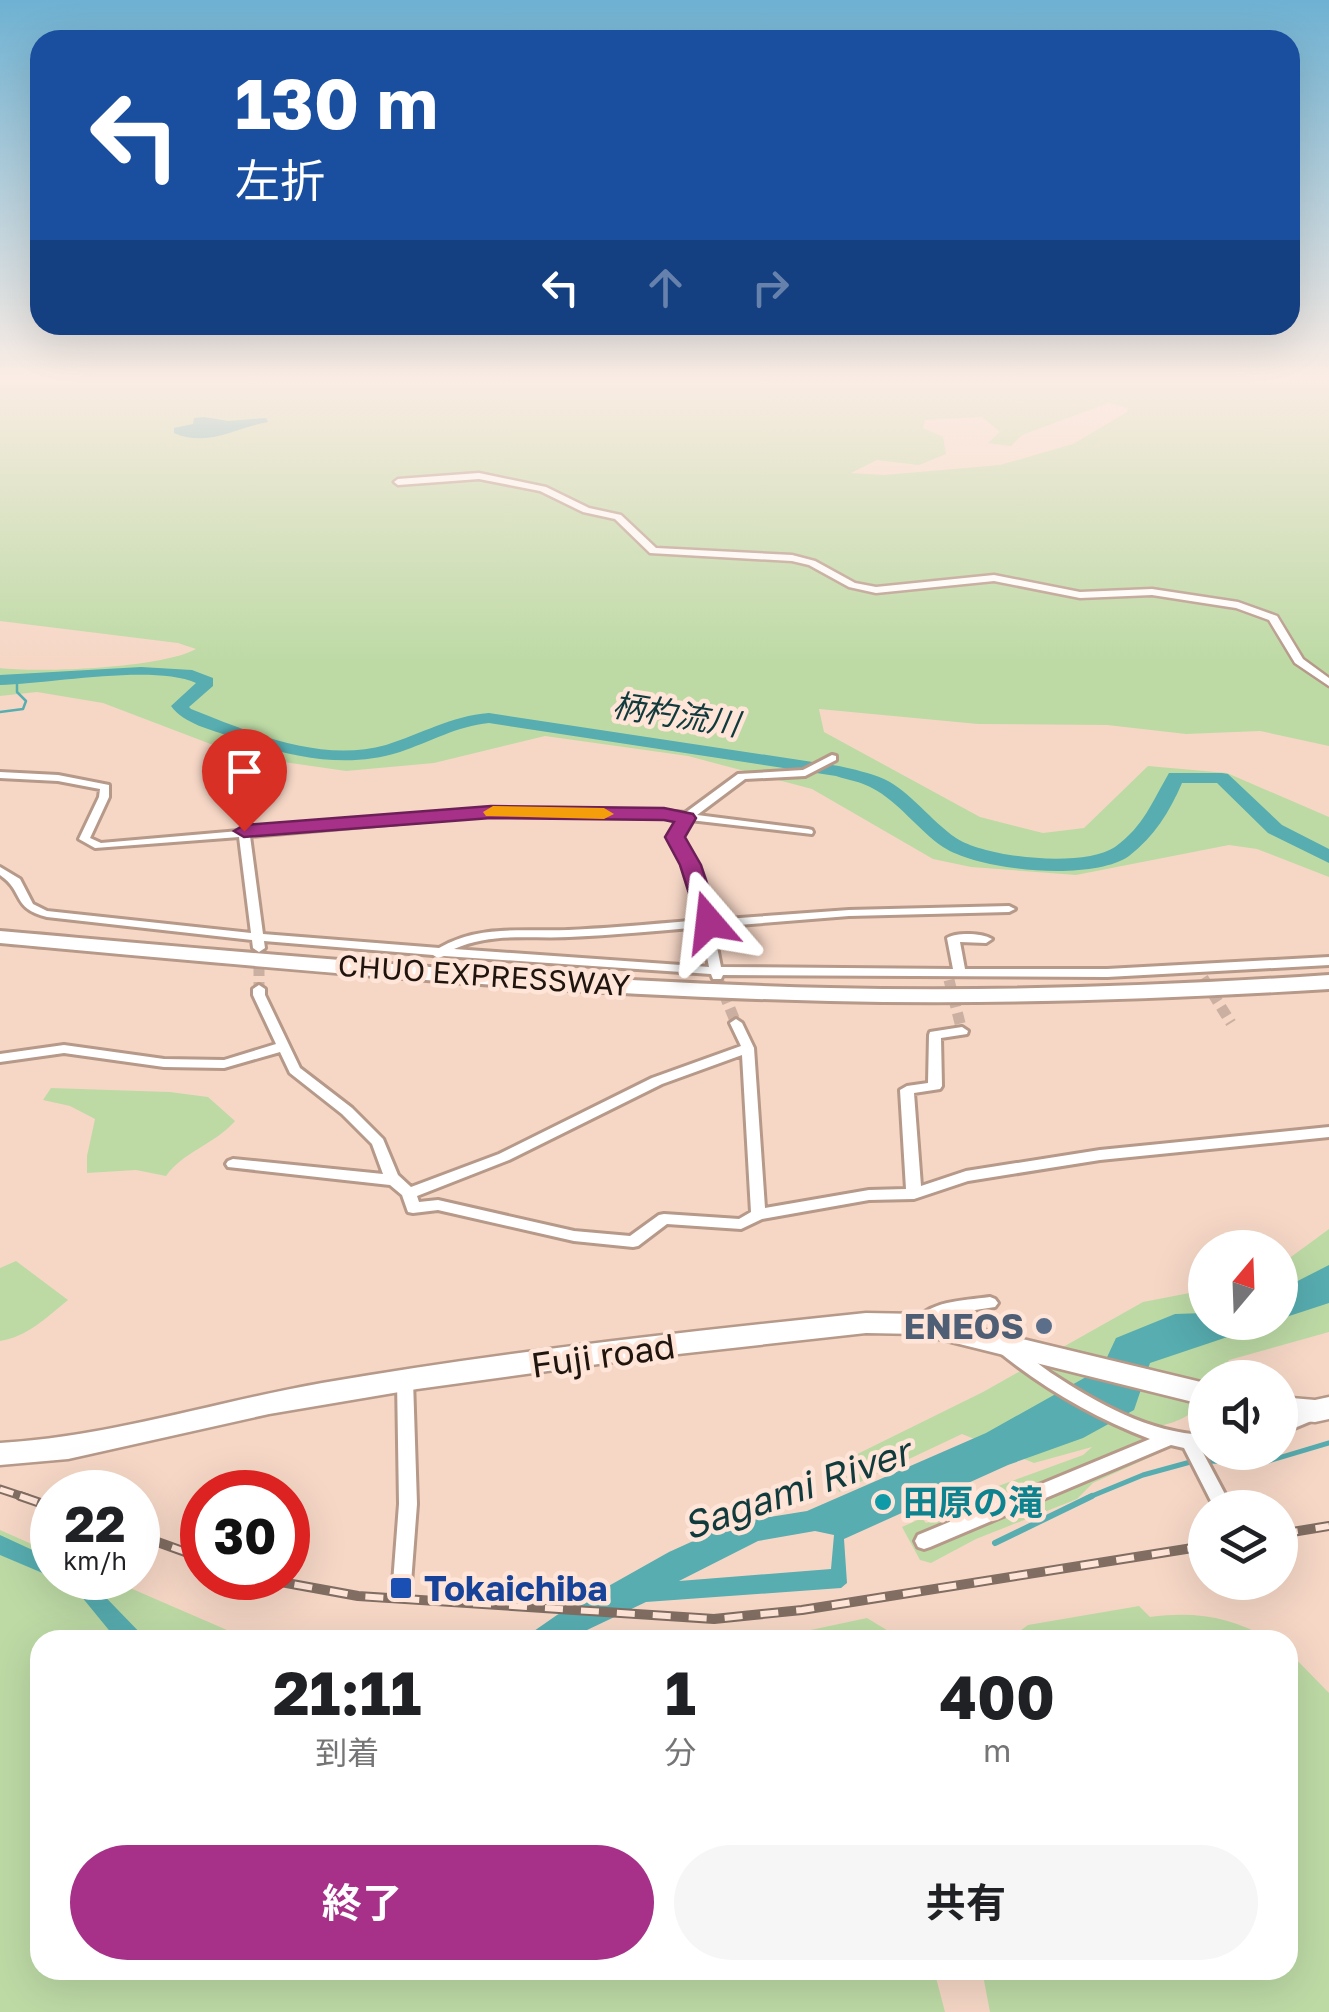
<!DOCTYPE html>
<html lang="ja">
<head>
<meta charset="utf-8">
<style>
  body { margin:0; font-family:"Golos Text","Noto Sans JP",sans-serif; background:#f6f6f6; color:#202124; height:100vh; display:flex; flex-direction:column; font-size:38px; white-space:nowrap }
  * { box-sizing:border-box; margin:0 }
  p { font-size:32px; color:#757577 }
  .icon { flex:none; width:55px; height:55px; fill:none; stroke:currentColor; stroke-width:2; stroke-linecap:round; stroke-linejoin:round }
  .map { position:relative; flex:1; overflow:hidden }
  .side { position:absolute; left:30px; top:1630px; width:1268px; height:350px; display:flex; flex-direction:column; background:#fff; border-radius:30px; box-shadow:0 10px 40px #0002 }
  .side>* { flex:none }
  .banner { position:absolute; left:30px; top:30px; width:1270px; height:305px; border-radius:30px; box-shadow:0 10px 40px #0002; background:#1a4fa0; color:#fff; overflow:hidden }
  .needle { width:65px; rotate:19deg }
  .fabs { position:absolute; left:1188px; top:1230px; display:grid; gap:20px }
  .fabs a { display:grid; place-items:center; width:110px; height:110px; border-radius:50%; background:#fff; box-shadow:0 10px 40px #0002; font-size:50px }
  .speed { position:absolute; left:30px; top:1470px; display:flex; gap:20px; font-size:50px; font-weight:700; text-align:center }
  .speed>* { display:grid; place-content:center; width:130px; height:130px; border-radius:50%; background:#fff; box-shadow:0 10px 40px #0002; line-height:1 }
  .speed small { font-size:25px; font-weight:400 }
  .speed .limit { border:15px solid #d22; background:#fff; color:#111 }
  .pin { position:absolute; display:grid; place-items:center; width:85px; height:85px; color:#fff; margin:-102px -42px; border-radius:50% 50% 50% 0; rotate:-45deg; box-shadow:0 0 10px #0007 }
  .pin .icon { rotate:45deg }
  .me { position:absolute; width:110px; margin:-55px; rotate:343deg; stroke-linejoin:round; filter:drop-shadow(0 0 8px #0008) }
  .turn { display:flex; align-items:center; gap:35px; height:210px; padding:0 40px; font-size:45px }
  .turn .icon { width:130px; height:130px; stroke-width:2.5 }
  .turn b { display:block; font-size:70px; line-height:85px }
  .lanes { display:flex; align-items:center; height:95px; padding:0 40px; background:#0003; justify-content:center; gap:50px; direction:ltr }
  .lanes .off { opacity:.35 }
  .eta { display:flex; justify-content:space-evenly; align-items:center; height:170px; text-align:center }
  .eta b { font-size:60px; font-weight:700; line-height:70px }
  .primary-button { display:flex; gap:20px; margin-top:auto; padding:20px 40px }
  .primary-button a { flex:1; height:115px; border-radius:60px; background:#a73188; color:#fff; font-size:40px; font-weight:700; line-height:115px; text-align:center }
  .primary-button a+a { background:#f6f6f6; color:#202124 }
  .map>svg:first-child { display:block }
  .green { fill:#bddaa5; fill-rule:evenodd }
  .water { fill:#57adb0; fill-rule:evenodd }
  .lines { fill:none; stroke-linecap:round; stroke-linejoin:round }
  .stream-far2 { stroke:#57adb0; stroke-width:2.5 }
  .stream-far1 { stroke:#57adb0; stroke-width:5 }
  .stream { stroke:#57adb0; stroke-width:6 }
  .river { fill:#57adb0; fill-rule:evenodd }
  .minor-tunnel { stroke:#cbb0a1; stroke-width:11; stroke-dasharray:11 6; stroke-linecap:butt }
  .minor-casing { stroke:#b69989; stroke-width:6 }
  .tertiary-casing { stroke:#b69989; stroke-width:5 }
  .trunk-casing { stroke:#b69989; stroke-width:5 }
  .motorway-casing { stroke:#b69989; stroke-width:6 }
  .minor { fill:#fff; fill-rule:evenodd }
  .tertiary { fill:#fff; fill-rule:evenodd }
  .trunk { fill:#fff; fill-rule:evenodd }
  .motorway { fill:#fff; fill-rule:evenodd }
  .rail-far1-casing { stroke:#816d62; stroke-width:9 }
  .rail-casing { stroke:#816d62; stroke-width:10 }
  .rail-far1 { stroke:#ffe5d8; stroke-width:5; stroke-dasharray:14; stroke-linecap:butt }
  .rail { stroke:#ffe5d8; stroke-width:6; stroke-dasharray:18; stroke-linecap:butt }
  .route { fill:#a73188; stroke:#6d2058; stroke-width:2.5 }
  .slow { fill:#f59e0b }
  .service-dot { fill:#5c6f8a; stroke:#ffe5d8; stroke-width:4 }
  .culture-dot { fill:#0f9aa8; stroke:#ffe5d8; stroke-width:4 }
  .transit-dot { fill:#1a4fb4; stroke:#ffe5d8; stroke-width:4 }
  .labels { text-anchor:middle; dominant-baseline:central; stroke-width:9; stroke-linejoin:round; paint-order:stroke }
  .street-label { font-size:30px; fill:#1f140e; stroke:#ffe5d8 }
  .water-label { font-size:32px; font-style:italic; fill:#103a3c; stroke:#ffe5d8 }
  .near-service-label { font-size:35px; font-weight:bold; fill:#4e5e75; stroke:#ffe5d8; text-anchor:end }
  .near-street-label { font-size:35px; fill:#1f140e; stroke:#ffe5d8 }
  .near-culture-label { font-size:35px; font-weight:bold; fill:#0d838f; stroke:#ffe5d8; text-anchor:start }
  .near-transit-label { font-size:35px; font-weight:bold; fill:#164399; stroke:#ffe5d8; text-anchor:start }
  .near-water-label { font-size:38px; font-style:italic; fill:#103a3c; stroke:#ffe5d8 }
</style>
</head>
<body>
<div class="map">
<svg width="1329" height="2012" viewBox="0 0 1329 2012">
  <rect width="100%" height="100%" fill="#f6d7c6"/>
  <!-- green -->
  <g class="green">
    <path d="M0 380H1329V746L1260 731 1186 734 1107 725 978 724 819 709 824 732 980 817 1043 833 1084 828 1148 766 1227 773 1329 817V877L1257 849 1229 845 1076 875 971 867 933 859 812 789 688 756 545 736 434 763 346 771 242 756 103 703 37 692 0 696V668C39 673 163 668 196 649L178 643 0 621ZM1109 403 1128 408 1127 412 1073 444 1000 465 884 475 851 473 877 460 919 465 946 454 943 437 923 428 925 420 982 417 1000 432 988 443 1011 446 1022 435Z"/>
    <path d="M51 1088 170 1092 208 1097 235 1121C214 1145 184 1151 166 1176L136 1170 87 1173V1156L95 1119 70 1106 43 1100Z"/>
    <path d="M1329 1229V1332L1229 1360 1217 1377 1205 1378C1205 1423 1169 1422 1134 1433L1159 1453 1093 1483 1077 1499 976 1539 931 1563 920 1560 902 1527 922 1518 926 1523 959 1513 960 1500 1083 1455 1092 1447 1034 1463 962 1434 839 1492 833 1466 983 1392 1143 1302 1205 1290V1322H1280V1265Z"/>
    <path d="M16 1261 68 1300C47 1317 27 1337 0 1341V1268Z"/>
    <polygon points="0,1530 52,1553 52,1578 107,1578 250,1640 40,1640 40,1970 934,1970 945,2012 0,2012"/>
    <path d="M1139 1606 1150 1617C1193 1611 1232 1616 1270 1640H1008L1028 1625Z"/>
    <polygon points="867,1618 903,1640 764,1640"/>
    <polygon points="1288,1651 1329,1693 1329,2012 990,2012 982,1970 1288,1970"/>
  </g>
  <!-- water -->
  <g class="water">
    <path d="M204 417 228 421 266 418 268 422C237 427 207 448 174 433V428L193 424 194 418Z"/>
    <polygon points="1329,1265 1329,1303 1280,1319 1280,1290"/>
    <path d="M1205 1313V1322L1269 1323 1150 1363 1134 1410 1083 1438 1008 1465 844 1539 847 1583 841 1588 646 1602 566 1640H521L557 1615 669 1552 733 1523 807 1511 986 1433 1102 1368 1116 1338 1175 1314ZM815 1531 834 1535 831 1569 679 1581 758 1541Z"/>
    <polygon points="0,1535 52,1559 52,1577 0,1555"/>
    <polygon points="54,1578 87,1578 147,1640 117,1640 72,1585"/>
  </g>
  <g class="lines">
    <!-- stream-far2 -->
    <polyline class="stream-far2" points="0,712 23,709 26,701 17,692 17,680"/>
    <!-- stream-far1 -->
    <g class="stream-far1">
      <polyline points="1203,1461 1265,1462 1329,1443"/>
      <polyline points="1087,1498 1143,1475 1194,1461"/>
    </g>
    <!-- stream -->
    <polyline class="stream" points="995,1543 1092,1496"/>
    <!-- river -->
    <path class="river" d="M141 667 192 670 213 678V686L189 707 191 709C252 733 320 763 386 745 421 734 451 716 489 713L839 766C853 769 870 773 884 779 911 792 931 821 956 838 986 858 1084 868 1115 847 1144 826 1152 802 1169 773H1222L1228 774 1282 825 1329 849V863L1268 833 1217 783H1182C1170 811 1154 837 1129 856 1092 882 980 871 943 847 918 830 899 802 872 788 862 782 848 780 836 776L489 723C457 726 430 742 400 752 344 770 287 756 232 737 212 730 184 724 171 706L196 683C153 664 50 684 0 685V675Z"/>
    <!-- minor-tunnel -->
    <g class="minor-tunnel">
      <polyline points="259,948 259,989"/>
      <polyline points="717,977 736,1023"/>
      <polyline points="1203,978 1231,1023"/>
      <polyline points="949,980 962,1031"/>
    </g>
    <!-- minor casing -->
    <g class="minor-casing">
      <g id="minor">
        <path d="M832 755 836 756V760L805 776 745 779 697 815 808 829 812 830 813 832 812 834 690 820 680 837 706 891 712 920 849 910 1009 906 1015 909 1009 912 849 916 713 927 721 967 953 969 947 938C957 932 982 933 992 939L986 943 960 942 965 969H1107L1329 957V965L1107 977 723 975 721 979H713L711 974 444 956 438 958 433 955 264 941 265 948 259 952 253 948 252 940 47 917C11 908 25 892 0 875V867L20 879 33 904 47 911 251 933 239 837 95 848 79 839 99 797 100 789 58 781 0 778V772L58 775 109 785V797L90 838 101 843 239 831 244 828 249 830 491 809 664 811 685 813 738 774 803 770ZM491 815 664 817 680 819 670 837 694 891 700 920C656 924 612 928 568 930 524 932 480 924 439 948L263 934 250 836ZM701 927 709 967 454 949C492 932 529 939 569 937 613 935 657 931 701 927Z"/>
        <path d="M259 985 265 989V995L300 1068 352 1108 383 1139 398 1175 411 1187 499 1154 652 1078 741 1046 730 1023 736 1019 742 1023 754 1048 765 1208 869 1190 906 1189 900 1090 907 1086 928 1083 929 1035 930 1032 962 1027 968 1031 967 1034 941 1038 942 1086 940 1089 914 1093 921 1186 966 1171 1100 1150 1329 1127V1137L1100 1160 968 1181 914 1199 869 1200 762 1219 741 1229 667 1224 638 1246 633 1247 574 1241 438 1210 413 1213 408 1212 402 1195 390 1185 228 1167 226 1164 228 1161 233 1159 383 1174 372 1144 342 1114 290 1073 280 1052 224 1068 164 1067 64 1053 0 1062V1054L64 1045 164 1059 224 1060 276 1044 253 995V989ZM742 1055 751 1212 739 1219 664 1214 659 1215 630 1236 574 1231 438 1200 419 1202 417 1196 509 1160 662 1084Z"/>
        <path d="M990 1297 995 1299 998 1303 995 1307 942 1315 919 1330 913 1328 911 1324C931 1300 961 1301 990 1297Z"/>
        <path d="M1005 1342C1022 1349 1036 1363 1051 1373 1097 1403 1149 1433 1205 1435V1449H1201L1227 1498 1224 1503 1218 1506 1212 1503 1184 1448 1171 1445 930 1547 924 1549 918 1547 915 1541 918 1535 1150 1439C1095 1418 1045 1389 999 1352L997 1348 999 1344Z"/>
        <polygon points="405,1373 411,1375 413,1380 417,1504 411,1583 408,1589 402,1591 396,1589 393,1583 399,1504 397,1380 399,1375"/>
        <polygon points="1310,1407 1316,1409 1318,1414 1316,1419 1280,1434 1280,1420"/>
      </g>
    </g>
    <!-- tertiary casing -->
    <g class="tertiary-casing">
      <polygon id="tertiary" points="479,473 546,487 589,508 621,515 656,548 792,555 815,561 855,583 876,587 994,575 1080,592 1152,589 1238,602 1277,616 1303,659 1329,678 1329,686 1295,663 1269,620 1236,608 1152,595 1080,598 994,581 876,593 849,587 809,565 792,561 650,553 615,519 583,512 540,491 479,479 398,485 394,482 398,479"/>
    </g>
    <!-- trunk casing -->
    <g class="trunk-casing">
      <g id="trunk">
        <path d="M866 1313 919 1314 1205 1383V1405L919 1334 866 1333 642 1358 417 1389 269 1414 68 1459 0 1465V1443C109 1437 214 1402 322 1383 502 1352 684 1332 866 1313Z"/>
        <polygon points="1280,1397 1315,1400 1329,1397 1329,1419 1315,1422 1280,1419"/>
      </g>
    </g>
    <!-- motorway casing -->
    <g class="motorway-casing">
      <path id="motorway" d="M0 931C276 955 553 981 830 988 997 992 1163 986 1329 975V989C1163 999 997 1005 830 1001 553 995 276 968 0 943Z"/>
    </g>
    <!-- minor -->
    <use href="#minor" class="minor"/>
    <!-- tertiary -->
    <use href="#tertiary" class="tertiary"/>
    <!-- trunk -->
    <use href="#trunk" class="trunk"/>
    <!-- motorway -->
    <use href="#motorway" class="motorway"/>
    <!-- rail-far1 casing -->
    <g class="rail-far1-casing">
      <polyline id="rail-far1" points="0,1489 27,1498"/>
    </g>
    <!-- rail casing -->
    <g class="rail-casing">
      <g id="rail">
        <polyline points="20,1496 52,1507"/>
        <polyline points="1280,1534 1329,1526"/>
        <polyline points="138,1535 202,1558"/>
        <polyline points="259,1578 358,1596 714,1619 802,1610 1205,1546"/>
      </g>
    </g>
    <!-- rail-far1 -->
    <use href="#rail-far1" class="rail-far1"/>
    <!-- rail -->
    <use href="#rail" class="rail"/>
  </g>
  <!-- sky -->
  <linearGradient id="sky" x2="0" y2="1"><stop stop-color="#6eb1d2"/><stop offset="0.57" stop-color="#fbede5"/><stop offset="1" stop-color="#fbede5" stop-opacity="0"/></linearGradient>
  <rect width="1329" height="662" fill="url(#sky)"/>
  <!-- route -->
  <polygon class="route" points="491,806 664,808 693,814 696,818 685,837 701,865 720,922 709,929 698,922 680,865 665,837 674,822 664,820 491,818 244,837 234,831 244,825"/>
  <!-- slow -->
  <polygon class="slow" points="493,806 604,808 614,814 604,819 486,816 483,812"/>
  <!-- markers -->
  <circle class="service-dot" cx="1044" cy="1326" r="10"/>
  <circle class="culture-dot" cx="883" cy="1502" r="10"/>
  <rect class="transit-dot" x="389" y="1576" width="24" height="24" rx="5"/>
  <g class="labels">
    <!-- street labels -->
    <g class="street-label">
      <text transform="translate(484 975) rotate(4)">CHUO EXPRESSWAY</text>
    </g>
    <!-- water labels -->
    <g class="water-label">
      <text transform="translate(676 714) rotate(9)">柄杓流川</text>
    </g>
    <!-- near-service labels -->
    <g class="near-service-label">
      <text x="1024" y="1326">ENEOS</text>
    </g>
    <!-- near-street labels -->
    <g class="near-street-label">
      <text transform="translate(603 1355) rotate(-8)">Fuji road</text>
    </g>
    <!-- near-culture labels -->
    <g class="near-culture-label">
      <text x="903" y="1502">田原の滝</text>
    </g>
    <!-- near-transit labels -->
    <g class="near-transit-label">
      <text x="424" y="1588">Tokaichiba</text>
    </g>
    <!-- near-water labels -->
    <g class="near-water-label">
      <text transform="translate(796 1488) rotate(-19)">Sagami River</text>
    </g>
  </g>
</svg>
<div class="fabs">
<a><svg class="needle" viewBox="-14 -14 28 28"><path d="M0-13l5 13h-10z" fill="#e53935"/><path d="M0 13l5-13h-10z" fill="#757577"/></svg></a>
<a><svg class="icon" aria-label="sound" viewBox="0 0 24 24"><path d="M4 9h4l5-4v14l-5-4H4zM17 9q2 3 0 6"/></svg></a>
<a><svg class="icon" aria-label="layers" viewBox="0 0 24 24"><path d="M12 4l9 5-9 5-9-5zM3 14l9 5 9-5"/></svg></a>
</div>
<div class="speed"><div>22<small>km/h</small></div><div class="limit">30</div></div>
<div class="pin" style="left:244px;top:831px;background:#d93025"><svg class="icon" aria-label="arrive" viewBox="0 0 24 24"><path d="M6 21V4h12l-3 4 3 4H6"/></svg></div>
<svg class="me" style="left:709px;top:922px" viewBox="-20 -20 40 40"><path d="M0-17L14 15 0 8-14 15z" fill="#a73188" stroke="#fff" stroke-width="4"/></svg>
<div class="banner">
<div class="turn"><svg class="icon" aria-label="left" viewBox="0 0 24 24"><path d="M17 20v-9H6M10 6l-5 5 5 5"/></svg><div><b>130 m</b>左折</div></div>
<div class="lanes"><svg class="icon" aria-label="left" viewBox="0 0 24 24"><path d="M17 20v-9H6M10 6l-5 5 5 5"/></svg><svg class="icon off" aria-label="ahead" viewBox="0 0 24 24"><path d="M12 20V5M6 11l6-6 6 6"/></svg><svg class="icon off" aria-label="right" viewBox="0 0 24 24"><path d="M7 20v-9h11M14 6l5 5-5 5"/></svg></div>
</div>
<section class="side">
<div class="eta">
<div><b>21:11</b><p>到着</p></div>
<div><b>1</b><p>分</p></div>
<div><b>400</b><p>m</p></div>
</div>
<div class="primary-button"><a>終了</a><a>共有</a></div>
</section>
</div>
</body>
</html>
